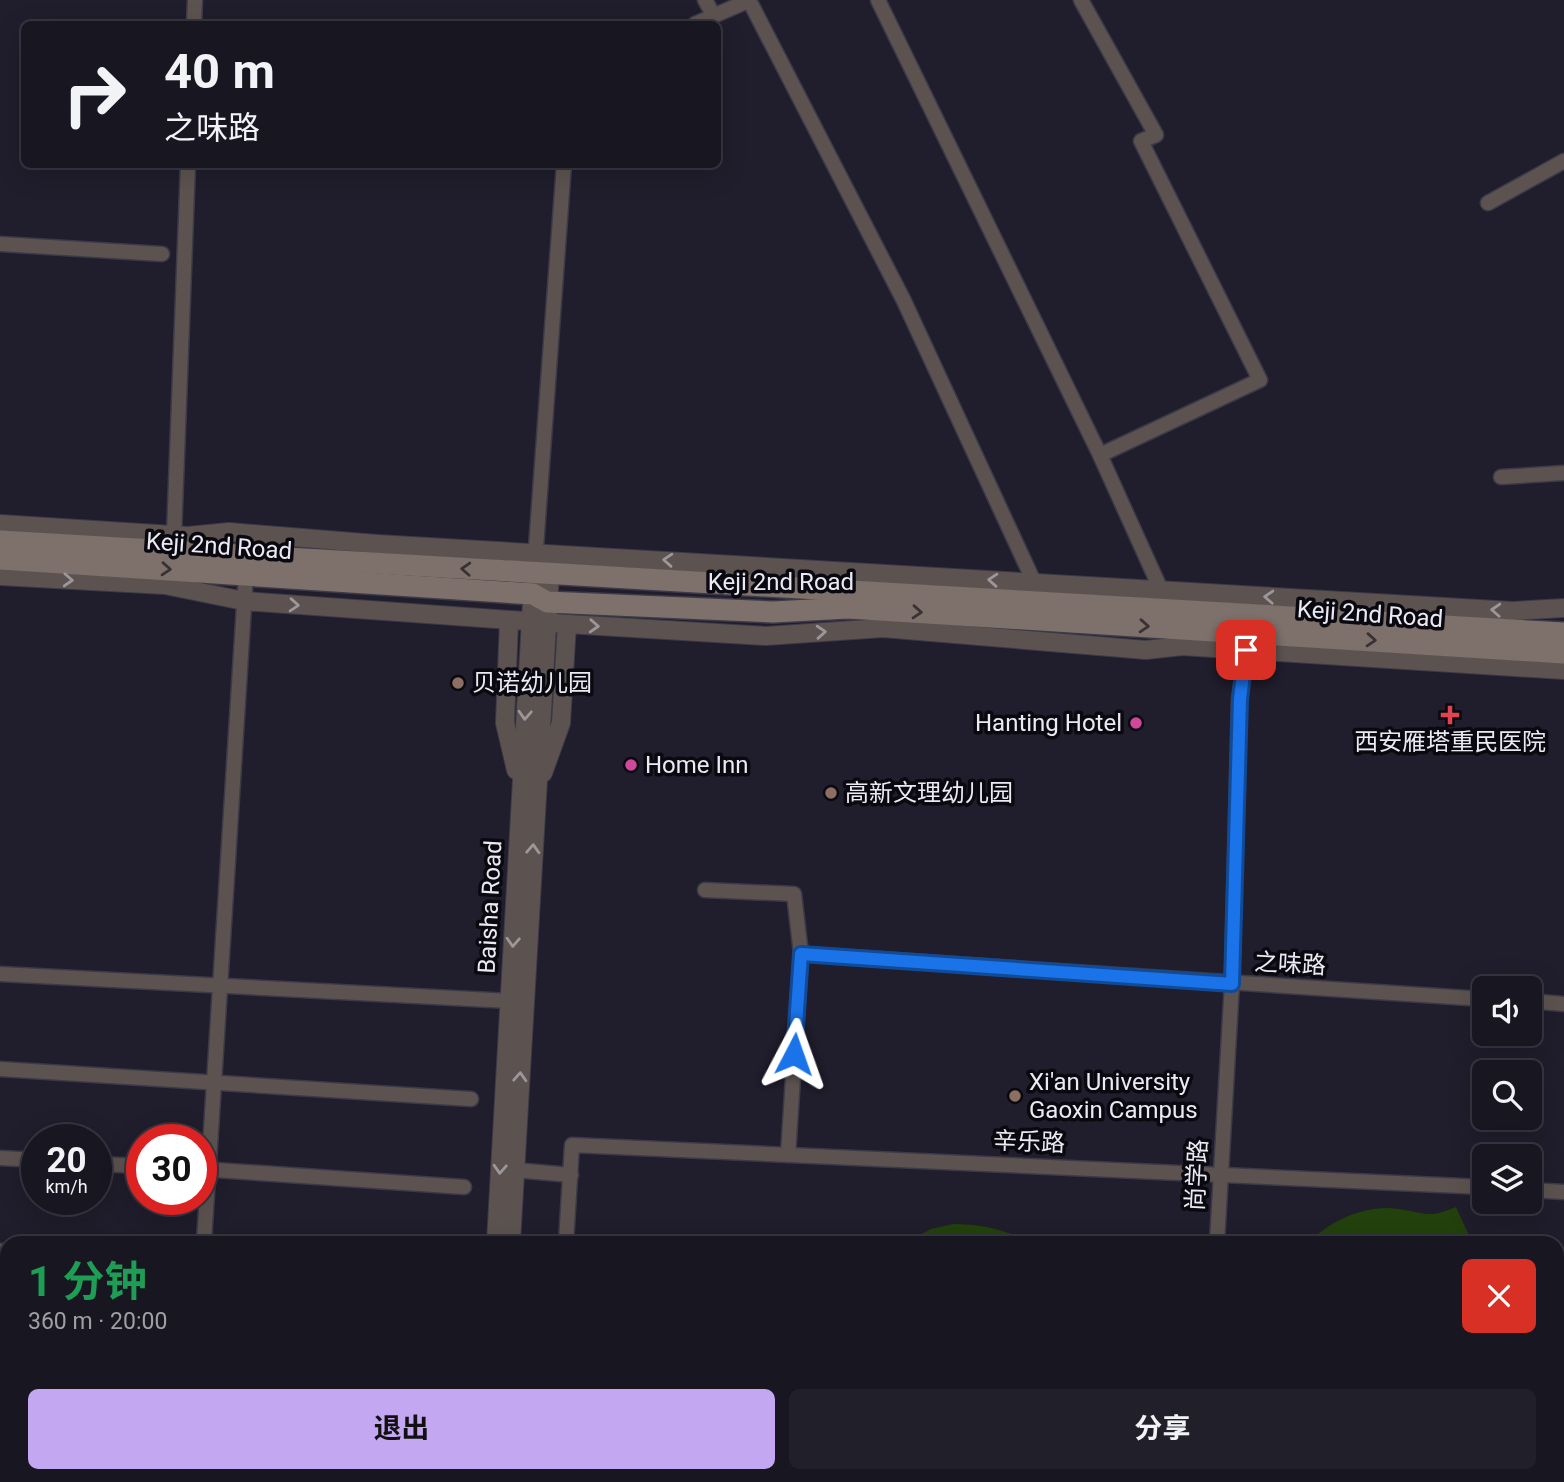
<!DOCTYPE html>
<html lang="zh">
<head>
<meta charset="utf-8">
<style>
  body { margin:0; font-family:Roboto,"Noto Sans SC",sans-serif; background:#211f2a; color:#f1f3f6; height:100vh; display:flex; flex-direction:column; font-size:26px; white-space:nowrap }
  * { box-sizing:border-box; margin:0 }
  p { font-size:23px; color:#9f9fa5 }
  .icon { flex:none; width:38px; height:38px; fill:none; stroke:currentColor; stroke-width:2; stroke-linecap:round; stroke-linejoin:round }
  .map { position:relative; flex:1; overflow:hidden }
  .panel { position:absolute; left:0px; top:1236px; width:1564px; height:247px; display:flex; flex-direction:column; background:#181621; border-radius:21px 21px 0 0; box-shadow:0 7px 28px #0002,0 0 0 2px #36353f }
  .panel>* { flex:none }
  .guide { position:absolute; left:21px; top:21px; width:700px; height:147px; border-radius:10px; box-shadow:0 7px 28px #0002,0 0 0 2px #36353f; background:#181621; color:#f1f3f6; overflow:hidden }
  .buttons { position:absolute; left:1472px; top:976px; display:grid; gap:14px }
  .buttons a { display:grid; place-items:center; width:70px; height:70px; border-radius:10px; background:#181621; box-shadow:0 7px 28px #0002,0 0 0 2px #36353f; font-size:35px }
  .speed { position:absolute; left:21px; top:1124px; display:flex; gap:14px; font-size:35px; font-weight:700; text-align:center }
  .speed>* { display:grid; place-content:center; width:91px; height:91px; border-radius:50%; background:#181621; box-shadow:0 7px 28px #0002,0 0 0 2px #36353f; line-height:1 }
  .speed small { font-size:18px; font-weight:400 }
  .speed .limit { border:10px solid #d22; background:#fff; color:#111 }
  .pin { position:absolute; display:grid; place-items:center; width:60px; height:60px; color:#fff; margin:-30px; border-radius:14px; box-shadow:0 4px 10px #0006 }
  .me { position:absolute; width:77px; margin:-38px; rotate:4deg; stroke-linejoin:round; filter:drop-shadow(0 0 5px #0008) }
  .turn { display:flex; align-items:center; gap:24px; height:147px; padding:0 28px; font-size:32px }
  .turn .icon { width:91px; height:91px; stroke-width:2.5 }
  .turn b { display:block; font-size:49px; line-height:60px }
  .round { display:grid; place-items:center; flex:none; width:74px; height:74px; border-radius:10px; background:#211f2a }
  .headline { display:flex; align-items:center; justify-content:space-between; height:119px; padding:0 28px }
  h1 { font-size:42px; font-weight:700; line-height:52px; color:#1e9e55 }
  .cta { display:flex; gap:14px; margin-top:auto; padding:14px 28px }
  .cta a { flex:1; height:80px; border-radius:10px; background:#c4a7f1; color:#111; font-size:28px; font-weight:700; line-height:80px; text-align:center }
  .cta a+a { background:#211f2a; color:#f1f3f6 }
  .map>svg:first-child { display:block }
  .green { fill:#22410c }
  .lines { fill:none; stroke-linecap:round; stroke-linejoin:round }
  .minor-casing { stroke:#3c3a48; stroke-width:17 }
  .tertiary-casing { stroke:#3c3a48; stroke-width:20 }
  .secondary-casing { stroke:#3c3a48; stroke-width:24 }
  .minor { stroke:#5c5350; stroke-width:14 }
  .tertiary { stroke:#5c5350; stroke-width:18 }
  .secondary { stroke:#7e706b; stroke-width:21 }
  .oneway { stroke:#9c979a }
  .oneway2 { stroke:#383234 }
  .route-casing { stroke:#114b97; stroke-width:18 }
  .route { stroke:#1a73e8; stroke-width:12 }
  .education-dot { fill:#8d6e63; stroke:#09090f; stroke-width:2.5 }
  .health-dot { fill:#e0444e; stroke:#09090f; stroke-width:2.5 }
  .hotel-dot { fill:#d1479c; stroke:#09090f; stroke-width:2.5 }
  .labels { text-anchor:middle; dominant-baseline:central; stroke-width:7; stroke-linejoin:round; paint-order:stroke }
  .street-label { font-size:24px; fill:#ebeaf4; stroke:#09090f }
  .poi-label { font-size:24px; fill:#ebeaf4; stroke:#09090f; text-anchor:start }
</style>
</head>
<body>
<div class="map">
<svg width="1564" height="1482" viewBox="0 0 1564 1482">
  <rect width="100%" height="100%" fill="#201d2c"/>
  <!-- green -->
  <g class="green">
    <path d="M1456 1207 1472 1242H1310C1330 1220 1368 1204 1398 1209 1428 1213 1427 1219 1456 1207Z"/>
    <path d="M953 1224C981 1224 1004 1229 1029 1242H906L931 1229Z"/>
    <polygon points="1558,1426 1564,1440 1564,1482 1342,1482 1339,1475 1558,1475"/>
    <polygon points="687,1475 869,1475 873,1482 690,1482"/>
    <polygon points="889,1475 1164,1475 1175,1482 892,1482"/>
  </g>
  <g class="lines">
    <!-- minor casing -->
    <g class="minor-casing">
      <g id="minor">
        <polyline points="705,0 714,16"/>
        <polyline points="749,0 904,301 1034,582"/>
        <polyline points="878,0 1100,455 1161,590"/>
        <polyline points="1081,0 1156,135 1141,141 1260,380 1100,455"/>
        <polyline points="194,24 195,0"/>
        <polyline points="695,24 750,0"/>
        <polyline points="1488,203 1564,161"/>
        <polyline points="0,244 162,254"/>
        <polyline points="1501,477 1564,473"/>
        <polyline points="174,535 188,164"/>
        <polyline points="535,561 564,164"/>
        <polyline points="705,890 794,894 801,954 788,1155"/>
        <polyline points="801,954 1484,999"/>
        <polyline points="0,974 510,1001"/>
        <polyline points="1530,1001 1564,1004"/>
        <polyline points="0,1069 471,1099"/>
        <polyline points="0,1158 37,1160"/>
        <polyline points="96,1164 142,1166"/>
        <polyline points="201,1169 464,1187"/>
        <polyline points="515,1170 571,1175"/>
        <polyline points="1530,1190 1564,1192"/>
        <polyline points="204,1242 246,574"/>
        <polyline points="566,1242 572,1145 1484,1187"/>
        <polyline points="1217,1242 1232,983 1239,700 1246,650"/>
        <polyline points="0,1251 7,1251"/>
        <polyline points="0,1339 7,1339"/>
        <polyline points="0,1436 7,1437"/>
        <polyline points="190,1482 191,1475"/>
        <polyline points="552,1482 552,1475"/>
        <polyline points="1207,1482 1207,1475"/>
      </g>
    </g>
    <!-- tertiary casing -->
    <g class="tertiary-casing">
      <g id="tertiary">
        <polyline points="0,524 188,536 229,532 377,544 1513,611 1564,608"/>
        <polyline points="0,576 165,585 244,601 567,624 766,636 883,628 1146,650 1182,646 1564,670"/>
        <polyline points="509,620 505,723 516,770"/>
        <polyline points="543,773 561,723 567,624"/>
        <polyline points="496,1242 533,584"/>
        <polyline points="511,1242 550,574"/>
        <polyline points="482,1482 482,1475"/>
        <polyline points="497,1482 498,1475"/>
      </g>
    </g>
    <!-- secondary casing -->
    <g class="secondary-casing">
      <g id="secondary">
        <polyline points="0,541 1564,633"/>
        <polyline points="0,559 533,594 547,602 773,612 848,608 1564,653"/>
      </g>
    </g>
    <!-- minor -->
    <use href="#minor" class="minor"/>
    <!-- tertiary -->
    <use href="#tertiary" class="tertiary"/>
    <!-- secondary -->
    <use href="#secondary" class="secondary"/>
  </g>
  <!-- one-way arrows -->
  <defs><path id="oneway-chevron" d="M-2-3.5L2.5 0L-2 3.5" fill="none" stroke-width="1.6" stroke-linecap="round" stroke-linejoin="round" transform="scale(1.75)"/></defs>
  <g class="oneway">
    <use href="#oneway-chevron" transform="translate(668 560) rotate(-176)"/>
    <use href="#oneway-chevron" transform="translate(68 580) rotate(3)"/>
    <use href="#oneway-chevron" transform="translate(993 580) rotate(-176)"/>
    <use href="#oneway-chevron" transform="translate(1269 597) rotate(-177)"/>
    <use href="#oneway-chevron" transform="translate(294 605) rotate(4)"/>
    <use href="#oneway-chevron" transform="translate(1496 610) rotate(-177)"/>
    <use href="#oneway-chevron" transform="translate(594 626) rotate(3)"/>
    <use href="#oneway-chevron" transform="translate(821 632) rotate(-4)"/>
    <use href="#oneway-chevron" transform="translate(525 715) rotate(93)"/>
    <use href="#oneway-chevron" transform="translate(533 849) rotate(-87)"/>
    <use href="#oneway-chevron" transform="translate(513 942) rotate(93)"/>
    <use href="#oneway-chevron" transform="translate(520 1077) rotate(-87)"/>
    <use href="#oneway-chevron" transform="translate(500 1169) rotate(93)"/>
  </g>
  <g class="oneway2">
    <use href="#oneway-chevron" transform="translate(166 569) rotate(4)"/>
    <use href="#oneway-chevron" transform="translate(466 569) rotate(-177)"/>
    <use href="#oneway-chevron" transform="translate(917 612) rotate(4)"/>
    <use href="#oneway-chevron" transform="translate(1144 626) rotate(4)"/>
    <use href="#oneway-chevron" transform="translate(1371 640) rotate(4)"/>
  </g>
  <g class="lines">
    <!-- route casing -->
    <g class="route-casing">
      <polyline id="route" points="794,1054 801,954 1232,984 1240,699 1246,650"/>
    </g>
    <!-- route -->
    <use href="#route" class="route"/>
  </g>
  <!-- markers -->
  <g class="education-dot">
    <circle cx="458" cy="683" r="7"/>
    <circle cx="831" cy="793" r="7"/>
    <circle cx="1015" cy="1096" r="7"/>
  </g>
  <path class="health-dot" d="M1446.5 704.5h7v7h7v7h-7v7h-7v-7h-7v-7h7z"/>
  <g class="hotel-dot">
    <circle cx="1136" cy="723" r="7"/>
    <circle cx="631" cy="765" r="7"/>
  </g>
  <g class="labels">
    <!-- street labels -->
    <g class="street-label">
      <text transform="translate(219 546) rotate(4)">Keji 2nd Road</text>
      <text x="781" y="582">Keji 2nd Road</text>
      <text transform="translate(1370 614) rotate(4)">Keji 2nd Road</text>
      <text transform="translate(490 907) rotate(-87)">Baisha Road</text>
      <text transform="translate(1290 964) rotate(3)">之味路</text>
      <text transform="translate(1029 1142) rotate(2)">辛乐路</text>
      <text transform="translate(1197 1175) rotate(-87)">尚学路</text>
    </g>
    <!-- poi labels -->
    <g class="poi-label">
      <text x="472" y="683">贝诺幼儿园</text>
      <text x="1122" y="723" text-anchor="end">Hanting Hotel</text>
      <text x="1450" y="742" text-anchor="middle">西安雁塔重民医院</text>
      <text x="645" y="765">Home Inn</text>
      <text x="845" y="793">高新文理幼儿园</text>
      <text x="1029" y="1082">Xi'an University<tspan x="1029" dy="28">Gaoxin Campus</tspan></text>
    </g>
  </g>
</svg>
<div class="buttons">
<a><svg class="icon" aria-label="sound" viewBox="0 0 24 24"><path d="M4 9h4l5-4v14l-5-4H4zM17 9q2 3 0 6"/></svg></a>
<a><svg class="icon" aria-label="search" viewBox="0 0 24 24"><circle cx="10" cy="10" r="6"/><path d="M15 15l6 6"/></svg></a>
<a><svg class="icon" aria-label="layers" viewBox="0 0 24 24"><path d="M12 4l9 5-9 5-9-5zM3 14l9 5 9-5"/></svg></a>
</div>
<div class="speed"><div>20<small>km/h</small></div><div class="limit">30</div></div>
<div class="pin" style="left:1246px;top:650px;background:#d93025"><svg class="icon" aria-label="arrive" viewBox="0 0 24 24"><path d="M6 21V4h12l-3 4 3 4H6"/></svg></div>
<svg class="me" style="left:794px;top:1054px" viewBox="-20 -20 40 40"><path d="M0-17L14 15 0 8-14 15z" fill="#1a73e8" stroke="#fff" stroke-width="4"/></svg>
<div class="guide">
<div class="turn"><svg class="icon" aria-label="right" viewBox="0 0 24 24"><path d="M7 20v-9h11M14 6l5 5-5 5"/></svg><div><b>40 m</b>之味路</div></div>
</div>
<section class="panel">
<div class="headline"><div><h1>1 分钟</h1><p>360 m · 20:00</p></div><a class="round" style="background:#d93025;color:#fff"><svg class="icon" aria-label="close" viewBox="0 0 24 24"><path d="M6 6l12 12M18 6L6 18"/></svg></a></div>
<div class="cta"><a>退出</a><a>分享</a></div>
</section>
</div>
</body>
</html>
